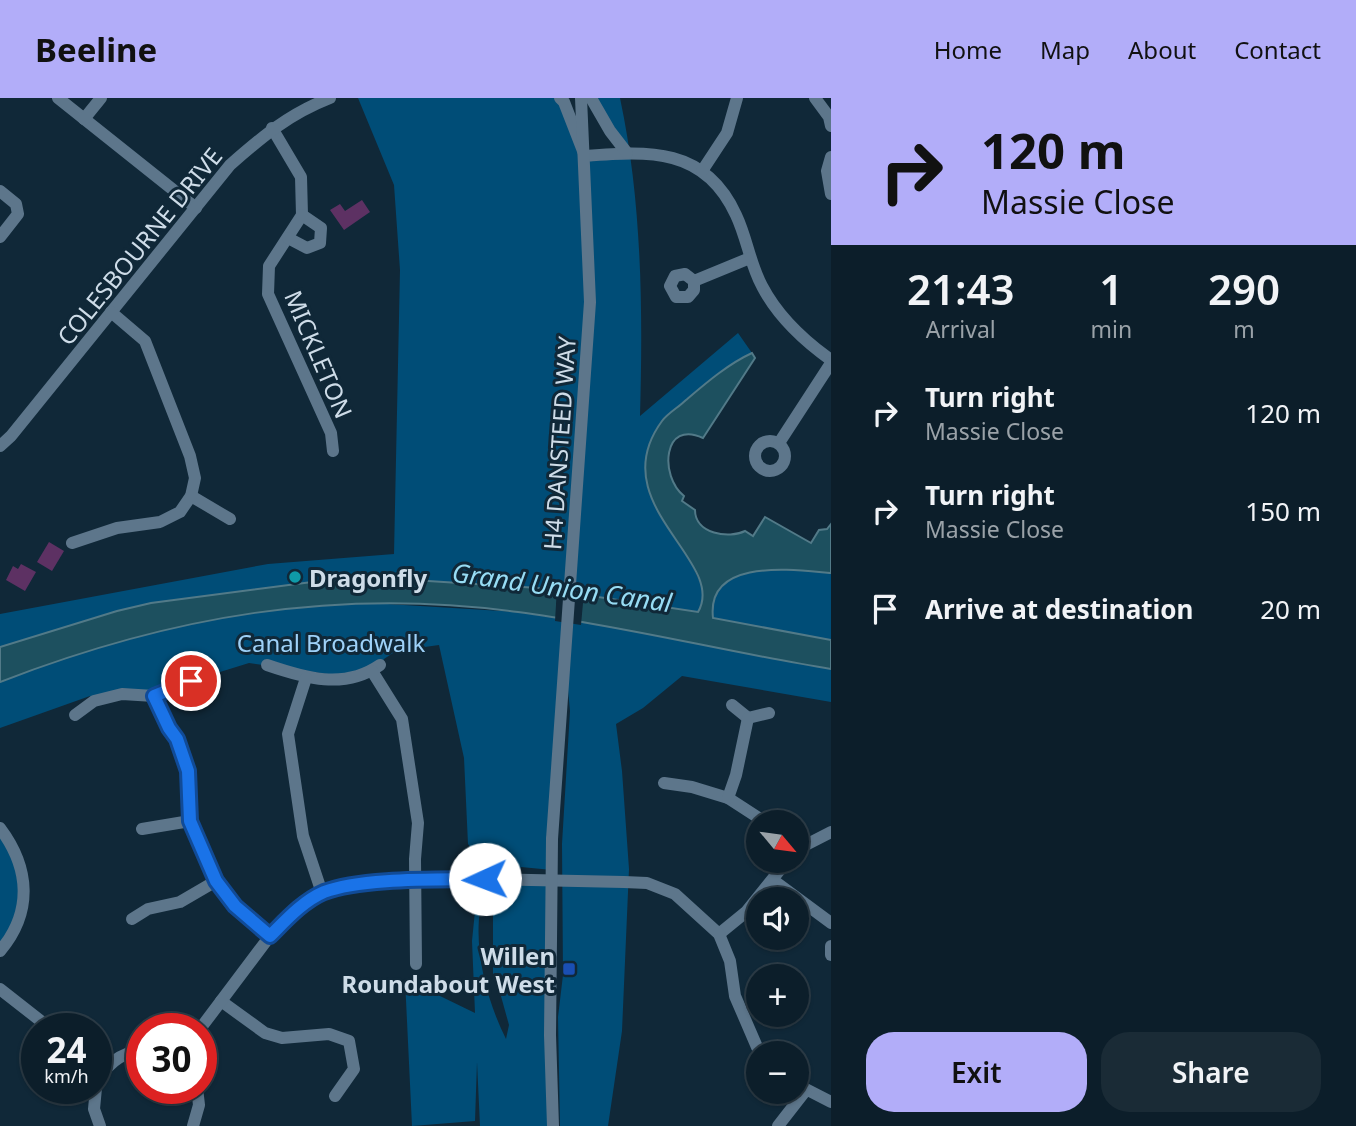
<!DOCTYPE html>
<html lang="en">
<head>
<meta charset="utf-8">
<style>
  body { margin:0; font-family:"Noto Sans",sans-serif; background:#1a2b36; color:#f1f3f6; height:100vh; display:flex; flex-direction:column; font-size:26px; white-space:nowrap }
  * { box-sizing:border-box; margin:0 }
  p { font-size:23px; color:#9aa2a8 }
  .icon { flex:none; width:38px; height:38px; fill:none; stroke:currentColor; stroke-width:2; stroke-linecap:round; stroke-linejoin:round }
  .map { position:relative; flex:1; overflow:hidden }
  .panel { display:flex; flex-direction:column; background:#0c1e2a; width:525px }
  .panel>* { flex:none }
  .guide { background:#b2adf9; color:#111; overflow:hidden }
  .needle { width:46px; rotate:119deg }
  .tools { position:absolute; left:746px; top:712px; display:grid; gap:14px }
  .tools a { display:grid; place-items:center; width:63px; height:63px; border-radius:50%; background:#0c1e2a; box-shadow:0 2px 5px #0004,0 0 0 2px #2c3c47; font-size:35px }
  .speed { position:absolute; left:21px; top:915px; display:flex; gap:14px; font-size:35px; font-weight:700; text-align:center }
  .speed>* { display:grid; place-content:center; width:91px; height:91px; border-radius:50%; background:#0c1e2a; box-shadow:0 2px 5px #0004,0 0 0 2px #2c3c47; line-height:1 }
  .speed small { font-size:18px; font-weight:400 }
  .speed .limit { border:10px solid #d22; background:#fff; color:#111 }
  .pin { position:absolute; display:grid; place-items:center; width:60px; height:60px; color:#fff; margin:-30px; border:4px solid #fff; border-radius:50%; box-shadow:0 2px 7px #0007 }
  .me { position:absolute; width:77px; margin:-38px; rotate:268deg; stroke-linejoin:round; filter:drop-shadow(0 0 5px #0008) }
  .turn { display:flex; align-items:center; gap:24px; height:147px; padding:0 35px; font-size:32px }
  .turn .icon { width:91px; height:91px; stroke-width:2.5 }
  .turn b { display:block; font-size:49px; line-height:60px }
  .eta { display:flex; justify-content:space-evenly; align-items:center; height:119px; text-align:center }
  .eta b { font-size:42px; font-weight:600; line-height:49px }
  .button { display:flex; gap:14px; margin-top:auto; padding:14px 35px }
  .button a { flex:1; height:80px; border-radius:28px; background:#b2adf9; color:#111; font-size:28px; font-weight:600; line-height:80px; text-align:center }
  .button a+a { background:#1a2b36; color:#f1f3f6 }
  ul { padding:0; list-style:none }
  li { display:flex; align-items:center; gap:21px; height:98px; padding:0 35px }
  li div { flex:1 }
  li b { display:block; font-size:26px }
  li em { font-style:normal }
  header { display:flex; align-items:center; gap:42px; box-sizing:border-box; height:98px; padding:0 35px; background:#b2adf9; color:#111 }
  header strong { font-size:33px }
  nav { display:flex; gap:38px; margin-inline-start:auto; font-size:24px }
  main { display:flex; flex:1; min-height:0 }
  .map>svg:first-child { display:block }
  .green { fill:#004d77; fill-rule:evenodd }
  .water { fill:#1d505f; stroke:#527a88; stroke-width:2 }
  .pier { fill:#102838 }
  .building { fill:#5d3163 }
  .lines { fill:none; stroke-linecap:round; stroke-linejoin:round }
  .minor { stroke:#5d768b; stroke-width:12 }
  .minor-bridge { stroke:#5d768b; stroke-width:12 }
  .route-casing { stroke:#114b97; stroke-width:18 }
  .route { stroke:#1a73e8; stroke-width:12 }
  .culture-dot { fill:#0f9aa8; stroke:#102838; stroke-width:2.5 }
  .transit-dot { fill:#1a4fb4; stroke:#102838; stroke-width:2.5 }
  .labels { text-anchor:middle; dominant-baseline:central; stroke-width:6; stroke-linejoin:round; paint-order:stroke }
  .street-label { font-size:24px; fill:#cedce8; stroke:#102838 }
  .poi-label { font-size:24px; font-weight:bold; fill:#cedce8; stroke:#102838; text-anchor:start }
  .park-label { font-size:24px; fill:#9ed1f8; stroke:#102838 }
  .water-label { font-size:26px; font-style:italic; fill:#97dcf4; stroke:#102838 }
</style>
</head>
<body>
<header>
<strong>Beeline</strong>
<nav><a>Home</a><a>Map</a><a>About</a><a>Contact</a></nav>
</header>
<main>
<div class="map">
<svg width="831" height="1028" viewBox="0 0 831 1028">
  <rect width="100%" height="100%" fill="#102838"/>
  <!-- green -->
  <g class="green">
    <path d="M358 0H560L585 58 629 54 591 0H620C642 103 643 212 640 318L738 235 752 255 741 260 650 344 693 469 704 493V505L698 514 538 490 397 481 312 484 151 505 117 513 0 549V516L268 466 394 456 400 172 394 87Z"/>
    <path d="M782 471 831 475V542L713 520C709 478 750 472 782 471Z"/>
    <path d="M371 505 517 514 628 531 831 571V604L682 578 643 610 616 626 622 673 629 771 622 933 608 1028H560L558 919 563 877 562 746 570 613 565 560 552 772 521 769 516 782 552 784 553 1028H480L477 964 475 1023 412 1028 405 881 475 915 472 843 480 763 468 746 464 660 439 547 396 553 384 561 380 567 355 580 249 565 191 583 154 598 94 603 90 598 0 630V584C122 536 240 509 371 505ZM480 812 493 815V880L499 891 509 927 506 941C487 903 474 854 480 812Z"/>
    <polygon points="0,730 17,755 22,810 0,853"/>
  </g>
  <!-- water -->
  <path class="water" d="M752 255 755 260 703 340C663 321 659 378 684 398L682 403 695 412C695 436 729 441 745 433L753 438 765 419 811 445 819 432 827 431 831 426V475C794 472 706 459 713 520L831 542V571C726 554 624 528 518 514 337 489 170 518 0 584V549L117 513 151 505 312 484 397 481 538 490 698 514C728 463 601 406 662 323 668 315 679 309 686 302 706 285 728 266 752 255Z"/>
  <!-- pier -->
  <polygon class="pier" points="557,490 584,494 581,527 555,523"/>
  <!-- building -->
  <g class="building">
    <polygon points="362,102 370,114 344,132 330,112 340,106 345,113"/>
    <polygon points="49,444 64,453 52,473 37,464"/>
    <polygon points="21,466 36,474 25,493 6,482 13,468 18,471"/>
  </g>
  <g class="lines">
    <!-- minor -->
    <g class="minor">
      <polyline points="58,0 196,110"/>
      <path d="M560 0 564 4 585 58C649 53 705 49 736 117 747 140 750 166 762 188 778 219 803 242 831 262"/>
      <polyline points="591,0 610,33 627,55"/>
      <polyline points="815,0 829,19 831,28"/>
      <polyline points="84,21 101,0"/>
      <polyline points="272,30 301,79 302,117 269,168 268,196 331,335 333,353"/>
      <polyline points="831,59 827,73 831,96"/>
      <polyline points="702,73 727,35 737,0"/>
      <polyline points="0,93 16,106 18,116 0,139"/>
      <polyline points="288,140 307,150 320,145 321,130 302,117"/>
      <polyline points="694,183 694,192 688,199 676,199 670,188 675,178 685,176 694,183 750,160"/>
      <circle cx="770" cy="358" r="15"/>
      <polyline points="779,345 831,265"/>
      <path d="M0 348 11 338 230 67C263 38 289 16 330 0"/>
      <polyline points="191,398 230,421"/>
      <polyline points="72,445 117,430 160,424 180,414 191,398 195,380 190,358 145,243 111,214"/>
      <path d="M267 567C305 580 344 592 380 567"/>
      <polyline points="372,573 402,621 418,725 415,761 416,866"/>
      <polyline points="306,580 288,636 303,738 322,795"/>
      <polyline points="154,598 169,630 177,641 188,673 190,723 216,783 235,808 270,838"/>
      <polyline points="732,607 748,620 769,615"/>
      <polyline points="75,617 94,603 122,596 154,598 191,583"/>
      <polyline points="664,685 692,689 728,700 765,724"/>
      <polyline points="728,700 736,677 748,620"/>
      <path d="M0 730C30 770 33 814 0 853"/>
      <polyline points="142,731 190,723"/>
      <polyline points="552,741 590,204 581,0"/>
      <polyline points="796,752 831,734"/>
      <polyline points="773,782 831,825"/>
      <polyline points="132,821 148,811 180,804 216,783"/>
      <polyline points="719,836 746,814 787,763"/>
      <polyline points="551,842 550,937 553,1028"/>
      <polyline points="831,848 831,857"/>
      <polyline points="0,891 51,931"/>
      <polyline points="221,903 265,935 282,940 329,936 349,943 354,971 335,998"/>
      <polyline points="200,931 270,838 293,814 322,795 342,789 374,785 484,781 624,784 647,785 675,796 719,836 730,863 735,898 757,949 764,956"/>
      <polyline points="796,986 831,1004"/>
      <path d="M96 989C104 968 119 955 142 952"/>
      <polyline points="96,990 94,1011 100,1028"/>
      <polyline points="193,1028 199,1007 197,990"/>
      <polyline points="778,1028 806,992"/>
    </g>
    <!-- minor-bridge -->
    <polyline class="minor-bridge" points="551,842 552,741"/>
  </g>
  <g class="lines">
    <!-- route casing -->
    <g class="route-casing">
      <path id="route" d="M191 583 154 598 169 630 177 641 188 673 190 723 216 783 235 808 270 838C286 822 303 803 324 794 363 779 442 782 485 781"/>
    </g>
    <!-- route -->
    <use href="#route" class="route"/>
  </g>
  <!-- markers -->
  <circle class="culture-dot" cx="295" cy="479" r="7"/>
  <rect class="transit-dot" x="562" y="864" width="14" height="14" rx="3.5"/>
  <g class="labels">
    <!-- street labels -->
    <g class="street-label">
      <text transform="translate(139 148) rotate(-51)">COLESBOURNE DRIVE</text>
      <text transform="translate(319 256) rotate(67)">MICKLETON</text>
      <text transform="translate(559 345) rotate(-86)">H4 DANSTEED WAY</text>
    </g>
    <!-- poi labels -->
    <g class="poi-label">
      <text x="309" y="479">Dragonfly</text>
      <text x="555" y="857" text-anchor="end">Willen<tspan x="555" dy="28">Roundabout West</tspan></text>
    </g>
    <!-- park labels -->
    <g class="park-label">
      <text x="331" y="544">Canal Broadwalk</text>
    </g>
    <!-- water labels -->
    <g class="water-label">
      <text transform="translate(562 489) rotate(8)">Grand Union Canal</text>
    </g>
  </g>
</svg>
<div class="tools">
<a><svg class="needle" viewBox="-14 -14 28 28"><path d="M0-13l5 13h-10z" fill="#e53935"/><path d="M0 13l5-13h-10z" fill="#9aa2a8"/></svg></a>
<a><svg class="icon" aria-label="sound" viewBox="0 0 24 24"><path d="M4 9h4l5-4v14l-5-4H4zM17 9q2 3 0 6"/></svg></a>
<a>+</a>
<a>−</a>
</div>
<div class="speed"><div>24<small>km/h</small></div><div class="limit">30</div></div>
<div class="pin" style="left:191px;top:583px;background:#d93025"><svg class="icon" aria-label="arrive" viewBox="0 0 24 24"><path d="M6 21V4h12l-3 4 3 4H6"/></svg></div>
<svg class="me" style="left:485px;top:781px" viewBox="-20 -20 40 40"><circle r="19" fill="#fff"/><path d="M0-13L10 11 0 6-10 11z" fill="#1a73e8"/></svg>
</div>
<section class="panel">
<div class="guide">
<div class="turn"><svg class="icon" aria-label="right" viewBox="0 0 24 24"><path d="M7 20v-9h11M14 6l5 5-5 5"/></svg><div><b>120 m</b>Massie Close</div></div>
</div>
<div class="eta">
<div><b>21:43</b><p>Arrival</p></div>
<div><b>1</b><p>min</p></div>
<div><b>290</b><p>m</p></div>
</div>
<ul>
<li><svg class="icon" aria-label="right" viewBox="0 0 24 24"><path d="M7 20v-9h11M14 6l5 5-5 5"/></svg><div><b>Turn right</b><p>Massie Close</p></div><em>120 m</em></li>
<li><svg class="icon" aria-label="right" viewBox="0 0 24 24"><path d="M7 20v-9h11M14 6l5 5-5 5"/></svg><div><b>Turn right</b><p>Massie Close</p></div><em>150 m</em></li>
<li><svg class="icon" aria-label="arrive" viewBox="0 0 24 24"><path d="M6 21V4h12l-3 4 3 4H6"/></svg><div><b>Arrive at destination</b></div><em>20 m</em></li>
</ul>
<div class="button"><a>Exit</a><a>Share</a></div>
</section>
</main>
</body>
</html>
